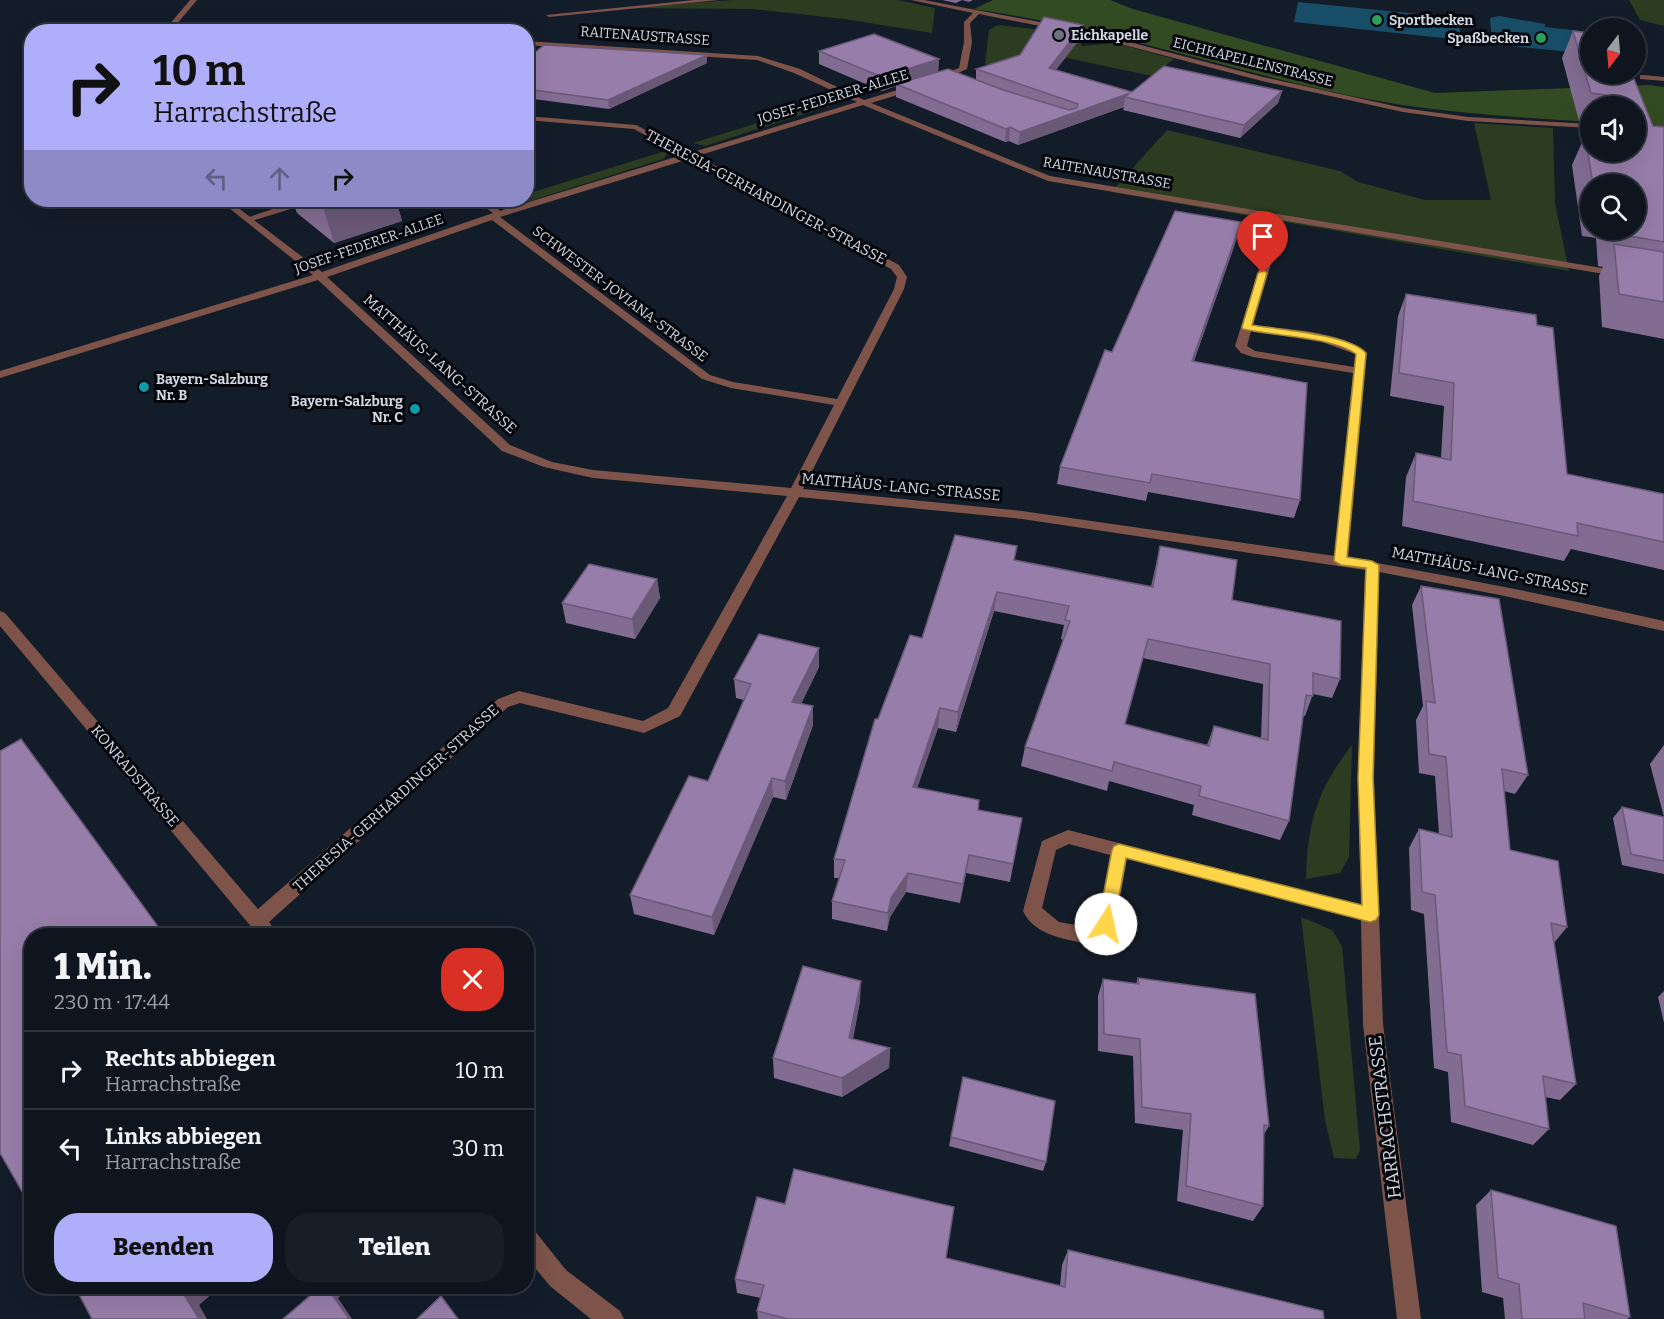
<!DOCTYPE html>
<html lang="de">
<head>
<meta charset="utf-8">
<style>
  body { margin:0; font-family:Bitter,serif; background:#171e28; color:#f1f3f6; height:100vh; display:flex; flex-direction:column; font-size:22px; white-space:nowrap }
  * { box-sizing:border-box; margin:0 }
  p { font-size:20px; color:#9b9fa4 }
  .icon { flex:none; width:33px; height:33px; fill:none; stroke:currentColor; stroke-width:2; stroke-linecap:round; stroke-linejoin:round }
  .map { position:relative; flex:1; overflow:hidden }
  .details { position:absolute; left:24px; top:928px; width:510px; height:366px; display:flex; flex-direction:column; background:#0e151f; border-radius:24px; box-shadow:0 6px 24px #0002,0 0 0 2px #2e343d }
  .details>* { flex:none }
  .hud { position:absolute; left:24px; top:24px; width:510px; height:183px; border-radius:24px; box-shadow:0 6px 24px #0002,0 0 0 2px #2e343d; background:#afaefa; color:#111; overflow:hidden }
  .needle { width:39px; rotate:196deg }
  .fabs { position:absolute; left:1580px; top:18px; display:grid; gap:12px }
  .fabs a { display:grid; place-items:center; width:66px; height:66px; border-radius:50%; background:#0e151f; box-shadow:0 6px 24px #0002,0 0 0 2px #2e343d; font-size:30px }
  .pin { position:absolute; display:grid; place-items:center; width:51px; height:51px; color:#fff; margin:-62px -26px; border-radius:50% 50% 50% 0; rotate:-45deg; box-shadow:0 0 6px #0007 }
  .pin .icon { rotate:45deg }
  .me { position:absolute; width:66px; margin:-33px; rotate:10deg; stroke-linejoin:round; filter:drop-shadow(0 0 4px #0008) }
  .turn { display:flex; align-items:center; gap:21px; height:126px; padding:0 30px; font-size:27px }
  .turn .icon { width:78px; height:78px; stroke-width:2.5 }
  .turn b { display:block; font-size:42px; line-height:51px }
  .lanes { display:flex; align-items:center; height:57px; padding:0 30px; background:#0003; justify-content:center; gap:30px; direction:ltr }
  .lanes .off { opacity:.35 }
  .round { display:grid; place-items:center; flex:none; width:63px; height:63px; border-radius:24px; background:#171e28 }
  .summary { display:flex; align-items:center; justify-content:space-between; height:102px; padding:0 30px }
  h1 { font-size:36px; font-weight:800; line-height:45px }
  .cta { display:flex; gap:12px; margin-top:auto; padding:12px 30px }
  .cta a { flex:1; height:69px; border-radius:24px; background:#afaefa; color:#111; font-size:24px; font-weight:800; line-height:69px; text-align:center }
  .cta a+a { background:#171e28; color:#f1f3f6 }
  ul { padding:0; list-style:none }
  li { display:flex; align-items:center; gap:18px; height:78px; padding:0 30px; border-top:2px solid #2e343d }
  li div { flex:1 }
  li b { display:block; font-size:22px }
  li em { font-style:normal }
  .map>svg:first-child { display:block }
  .green { fill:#2b3c20 }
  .forest { fill:#334b22 }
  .water { fill:#174d67 }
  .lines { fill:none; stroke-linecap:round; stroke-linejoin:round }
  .lane { fill:#7e544a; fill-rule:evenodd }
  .street { fill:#7e544a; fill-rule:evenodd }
  .wall { fill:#826c92; fill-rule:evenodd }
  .shaded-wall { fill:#6a5877 }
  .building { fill:#977eaa; stroke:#6a5877; stroke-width:1.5; fill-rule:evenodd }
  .route { fill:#ffd54a; stroke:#a68a30; stroke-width:1.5 }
  .leisure-dot { fill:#2e9e5b; stroke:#04060c; stroke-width:2 }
  .worship-dot { fill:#6b7280; stroke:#04060c; stroke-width:2 }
  .culture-dot { fill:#0f9aa8; stroke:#04060c; stroke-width:2 }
  .labels { text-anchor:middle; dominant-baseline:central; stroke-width:6; stroke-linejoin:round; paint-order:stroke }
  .far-poi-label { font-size:14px; font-weight:bold; fill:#d2d8e1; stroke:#04060c; text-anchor:start }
  .far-street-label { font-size:14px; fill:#d2d8e1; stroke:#04060c }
  .street-label { font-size:15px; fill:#d2d8e1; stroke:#04060c }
  .near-street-label { font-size:18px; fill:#d2d8e1; stroke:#04060c }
</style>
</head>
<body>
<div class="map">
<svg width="1664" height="1319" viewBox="0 0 1664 1319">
  <rect width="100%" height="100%" fill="#131c29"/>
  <!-- green -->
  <g class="green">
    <polygon points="732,0 898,0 935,8 932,33 844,19 753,9 628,8"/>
    <polygon points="1629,0 1664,0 1664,26 1640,20"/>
    <polygon points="998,25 1042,30 1081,40 1081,46 1115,43 1174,59 1152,76 1048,54 988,65 985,63 989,30"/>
    <polygon points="831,100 839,103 705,146 693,143"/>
    <polygon points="1474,123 1553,128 1555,203 1569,271 1111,192 1167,130 1340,171 1358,182 1425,200 1491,200"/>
    <polygon points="665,151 667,154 663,159 508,208 498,202 507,200 526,200 527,194"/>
    <path d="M1352 745 1349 857 1340 873 1306 879C1307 823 1317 790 1352 745Z"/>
    <polygon points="1301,917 1332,930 1342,946 1360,1150 1356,1159 1334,1158 1325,1120"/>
  </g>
  <!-- forest -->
  <path class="forest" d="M993 0H1110L1133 9 1435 93 1649 85 1664 87V128L1635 125V106H1590V122C1500 116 1412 111 1324 90 1207 63 1093 26 974 9Z"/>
  <!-- water -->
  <g class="water">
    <polygon points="1298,2 1459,18 1461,40 1294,22"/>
    <polygon points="1499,16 1545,24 1545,27 1590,32 1590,54 1492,44 1490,18"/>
  </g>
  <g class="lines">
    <!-- lane -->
    <g class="lane">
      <polygon points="190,0 197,0 170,32 163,32"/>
      <polygon points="694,0 719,0 549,17 546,15"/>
      <polygon points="475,200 484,200 505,214 497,216"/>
      <polygon points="294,202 299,205 297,207 248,222 243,219"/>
    </g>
    <!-- street -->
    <g class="street">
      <polygon points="911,0 924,0 1087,31 1263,77 1403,108 1468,117 1590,124 1590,128 1468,121 1403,112 1262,81 1086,35 979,14 970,23 972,42 967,69 939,81 936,81 936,77 959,68 964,42 964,22 973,13"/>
      <path d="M526 41 758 56 800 69 864 100 914 85 918 87 917 89 871 103 1050 176 1626 272V276L1622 277 1048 181 863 105 697 156 899 265 907 277 904 289 803 489 1022 511 1335 556 1353 373 1253 357 1241 353 1235 346 1270 233 1275 230 1280 233 1253 325C1283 329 1345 331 1367 353L1348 558C1452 576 1559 597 1664 621V631L1500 595 1379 572 1374 778 1383 1024 1421 1319H1397L1363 1024 1361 920 1127 859 1115 924C1111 934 1099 941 1089 944 1065 939 1035 936 1023 911L1042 841 1068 830 1361 905 1358 778 1365 570 1022 519 799 497 680 716 644 733 520 703 508 707 269 922 279 936H259L0 626V611L5 613 258 909 498 699 519 691 643 721 668 708 787 496 593 478 544 467 502 451 318 280 0 378V371L313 275 219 200H228L322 272 490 214 682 155 634 129 526 120V116L636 125 690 153 857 102 794 73 757 60 526 45ZM689 159 891 269 897 277 894 289 837 399 733 382 710 375 500 217ZM492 220 702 379 731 388 834 405 791 488 593 470 552 462 510 445 327 277ZM1251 331 1322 342 1355 354 1354 367 1255 351 1247 346ZM1069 844 1110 855 1098 920 1087 927 1059 922 1042 908 1056 850Z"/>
      <polygon points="1643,75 1664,77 1664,81 1640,79 1640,75"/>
      <polygon points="526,1227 534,1230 566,1270 620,1311 624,1319 591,1319 550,1286 526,1257"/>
    </g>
  </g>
  <!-- wall -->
  <g class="wall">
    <polygon points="942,0 973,0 969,2 962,0 956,3"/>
    <polygon points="1083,25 1082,36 1056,70 1132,92 1282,91 1278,103 1240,138 1123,110 1124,107 1018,145 1009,141 1005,142 896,97 896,86 882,91 819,64 819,51 939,59 938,72 976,80 976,69 1020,55"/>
    <path d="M1573 31 1653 126 1664 127V339L1602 327 1599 276 1603 267 1598 266 1596 238 1582 236 1572 165 1584 138 1581 130 1585 122 1579 121 1562 58ZM1590 106H1635L1590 152ZM1590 184H1635V230H1590Z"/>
    <polygon points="526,60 707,63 609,109 526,98"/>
    <polygon points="292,200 396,200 402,221 334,243 297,213"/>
    <polygon points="1241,222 1237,238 1194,361 1300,500 1294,518 1148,492 1146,501 1057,484 1060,467 1112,352"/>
    <polygon points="1406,294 1537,325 1567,474 1664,494 1664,570 1571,549 1564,561 1402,526 1406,477 1416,453 1441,458 1444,406 1390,396 1398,316"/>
    <path d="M1160 546 1232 600 1340 679 1332 698 1313 694 1305 716 1303 715 1289 821 1280 840 1192 815 1194 805 1109 781 1107 791 1021 766 1025 747 1063 640 1061 639 1064 625 994 611 956 732 938 728 917 788 978 810 1022 818 1010 882 966 873 960 903 906 892 890 917 887 931 832 919V901L839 878H834V859L878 719 1015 560 1151 587ZM1143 658 1263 684 1261 738 1214 726 1207 745 1125 724Z"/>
    <polygon points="657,579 660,598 635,639 566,623 562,603"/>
    <polygon points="1421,586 1528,775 1515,794 1504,791 1510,850 1567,927 1554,943 1576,1084 1560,1100 1545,1097 1549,1129 1533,1145 1451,1122 1448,1072 1434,1068 1424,914 1411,910 1409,848 1419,829 1439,834 1435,776 1419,773 1416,720 1423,706 1412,605"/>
    <polygon points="819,648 819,667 801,703 813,706 813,725 786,800 773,797 714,935 634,914 630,895 708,781 744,700 736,698 734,679"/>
    <polygon points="1664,745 1664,874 1622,865 1613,818 1622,807 1664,817 1650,764"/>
    <polygon points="1138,978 1269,1126 1264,1134 1263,1206 1253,1221 1177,1201 1183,1130 1135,1123 1133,1056 1098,1051 1098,996 1103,979 1136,984"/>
    <polygon points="1664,991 1664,1023 1658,997"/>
    <polygon points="860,1001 853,1039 890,1048 889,1068 842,1097 774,1078 773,1058"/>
    <polygon points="963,1077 1046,1162 1043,1171 949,1146"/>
    <polygon points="1491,1190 1630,1317 1627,1319 1505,1319 1503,1298 1482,1292 1476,1205"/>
    <polygon points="1068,1250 1324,1319 758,1319 757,1311 761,1298 737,1293 735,1279 946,1258 1060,1286 1062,1265"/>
  </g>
  <!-- shaded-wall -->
  <g class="shaded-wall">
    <polygon points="1083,25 1082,36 1048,80 1049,68"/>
    <polygon points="707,55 707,63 609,109 608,100"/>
    <polygon points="939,59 938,73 896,84 896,86 882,91 882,77"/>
    <polygon points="1282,91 1278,103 1240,138 1244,125"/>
    <polygon points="1130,93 1125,97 1124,107 1018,145 1020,132"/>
    <polygon points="1010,127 1009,141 1005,142 1006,129"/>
    <polygon points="321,200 396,200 402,221 334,243"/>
    <polygon points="1241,222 1237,238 1188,378 1192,361"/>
    <polygon points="657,579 660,598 635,639 632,619"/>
    <polygon points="997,592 994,611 956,732 958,712"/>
    <polygon points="819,648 819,667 793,721 792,702"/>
    <polygon points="813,706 813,725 786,800 785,781"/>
    <polygon points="940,708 938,728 911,806 913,787"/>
    <polygon points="772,778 773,797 714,935 712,917"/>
    <polygon points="969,855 966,873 960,903 963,884"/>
    <polygon points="908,873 906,892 890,917 887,931 888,913 891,898"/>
    <polygon points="861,981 860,1001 849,1058 849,1038"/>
    <polygon points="890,1048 889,1068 842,1097 842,1078"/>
    <polygon points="185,1287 220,1287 199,1305 207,1319 199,1319 181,1290"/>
    <polygon points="327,1287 350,1287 338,1298 352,1319 349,1319"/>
  </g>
  <!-- building -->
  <g class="building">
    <polygon points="1044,17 1083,25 1049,68 1132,92 1164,66 1282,91 1244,125 1125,97 1130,93 1020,132 1010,127 1006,129 896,84 948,69 1003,90 1069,110 1077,108 1078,104 976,69 1020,55"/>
    <polygon points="1573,31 1590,33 1590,74 1632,74 1653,126 1664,127 1664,242 1613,233 1613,230 1635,230 1635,184 1593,184 1585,135 1590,136 1590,152 1635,152 1635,106 1596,106 1594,101 1604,101 1605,95 1591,93"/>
    <polygon points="874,34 939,59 882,77 819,51"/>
    <polygon points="544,45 707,55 608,100 526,89 526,60"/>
    <polygon points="1175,211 1241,222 1192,361 1307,383 1300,500 1152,474 1150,483 1060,467 1105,350 1112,352"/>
    <polygon points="1614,244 1664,252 1664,302 1619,294"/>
    <polygon points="1406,294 1536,315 1537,325 1553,328 1567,474 1664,494 1664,542 1577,523 1578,536 1413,501 1416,453 1451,460 1454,383 1399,373"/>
    <path d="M955 535 1017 546 1014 560 1153 587 1160 546 1237 560 1232 600 1341 621 1340 679 1313 673V696L1306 695 1289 821 1199 796 1201 786 1114 762 1112 771 1025 747 1070 621 1065 620 1069 606 997 592 958 712 940 708 913 787 979 800 978 810 1022 818 1013 864 969 855 963 884 908 873 891 898 888 913 832 901 845 860 834 859 875 719H878L910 635 922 638ZM1148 639 1270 664 1268 740 1214 726 1209 746 1125 724Z"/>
    <polygon points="589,564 657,579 632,619 562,603"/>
    <polygon points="1421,586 1499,599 1528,775 1502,769 1510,850 1558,861 1567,927 1551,923 1576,1084 1543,1076 1549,1129 1465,1106 1461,1055 1447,1052 1435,895 1422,892 1419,829 1452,837 1446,757 1429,754 1426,701 1435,703"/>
    <polygon points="759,634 819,648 792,702 813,706 785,781 772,778 712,917 630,895 689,776 708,781 751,684 734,679"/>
    <polygon points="21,739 165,936 32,936 32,1209 0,1153 0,751"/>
    <polygon points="1622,807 1664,817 1664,861 1631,854"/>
    <polygon points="803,966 861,981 849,1038 890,1048 842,1078 773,1058"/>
    <polygon points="1138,978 1255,994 1269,1126 1264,1125 1263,1206 1186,1186 1191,1114 1142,1107 1140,1039 1104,1034 1103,979 1139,984"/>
    <polygon points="963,1077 1055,1101 1046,1162 951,1137"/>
    <polygon points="794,1169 954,1207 946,1258 1065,1287 1068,1250 1323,1311 1324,1319 788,1319 757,1311 764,1285 735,1279 757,1197 785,1204"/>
    <polygon points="1491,1190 1616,1226 1630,1317 1583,1303 1585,1319 1522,1319 1519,1284 1498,1278"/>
    <polygon points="75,1287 185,1287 181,1290 199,1319 92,1319"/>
    <polygon points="320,1287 327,1287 349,1319 283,1319"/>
    <polygon points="441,1296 458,1319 417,1319"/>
  </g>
  <!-- route -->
  <path class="route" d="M1263 270 1267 273 1252 325C1280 330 1349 334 1366 353L1347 557 1372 561 1379 565 1373 778 1379 915 1376 920 1370 922 1126 858 1114 924 1112 929 1106 931 1100 929 1098 924 1112 850 1114 846 1119 844 1362 905 1358 778 1366 568 1341 565 1334 561 1356 354C1334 337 1273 336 1243 329L1242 327 1258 273Z"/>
  <!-- markers -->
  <g class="leisure-dot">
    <circle cx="1377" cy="20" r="6"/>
    <circle cx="1541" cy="38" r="6"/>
  </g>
  <circle class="worship-dot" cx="1059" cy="35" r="6"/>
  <g class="culture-dot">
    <circle cx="144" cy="387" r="6"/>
    <circle cx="415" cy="409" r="6"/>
  </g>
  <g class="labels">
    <!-- far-poi labels -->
    <g class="far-poi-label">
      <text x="1389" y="20">Sportbecken</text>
      <text x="1071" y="35">Eichkapelle</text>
      <text x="1529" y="38" text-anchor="end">Spaßbecken</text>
      <text x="156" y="379">Bayern-Salzburg<tspan x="156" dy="16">Nr. B</tspan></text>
      <text x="403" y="401" text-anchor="end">Bayern-Salzburg<tspan x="403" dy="16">Nr. C</tspan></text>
    </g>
    <!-- far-street labels -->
    <g class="far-street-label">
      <text transform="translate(645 36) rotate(4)">RAITENAUSTRASSE</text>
      <text transform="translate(1253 62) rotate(14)">EICHKAPELLENSTRASSE</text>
      <text transform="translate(833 97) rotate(-17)">JOSEF-FEDERER-ALLEE</text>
      <text transform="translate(1107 173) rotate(10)">RAITENAUSTRASSE</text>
      <text transform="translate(369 244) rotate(-19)">JOSEF-FEDERER-ALLEE</text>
      <text transform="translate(620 294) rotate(37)">SCHWESTER-JOVIANA-STRASSE</text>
    </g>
    <!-- street labels -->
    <g class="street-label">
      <text transform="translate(766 197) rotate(28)">THERESIA-GERHARDINGER-STRASSE</text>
      <text transform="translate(440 364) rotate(42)">MATTHÄUS-LANG-STRASSE</text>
      <text transform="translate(901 487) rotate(5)">MATTHÄUS-LANG-STRASSE</text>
      <text transform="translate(1490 571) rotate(11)">MATTHÄUS-LANG-STRASSE</text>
      <text transform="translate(135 776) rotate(50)">KONRADSTRASSE</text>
      <text transform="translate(396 798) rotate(-42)">THERESIA-GERHARDINGER-STRASSE</text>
    </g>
    <!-- near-street labels -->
    <g class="near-street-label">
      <text transform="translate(1385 1117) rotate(-97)">HARRACHSTRASSE</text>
    </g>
  </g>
</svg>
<div class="fabs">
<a><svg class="needle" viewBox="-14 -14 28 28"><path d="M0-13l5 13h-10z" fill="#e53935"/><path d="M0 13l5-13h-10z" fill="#9b9fa4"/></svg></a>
<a><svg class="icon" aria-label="sound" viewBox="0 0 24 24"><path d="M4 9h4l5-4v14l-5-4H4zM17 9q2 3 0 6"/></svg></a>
<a><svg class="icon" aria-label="search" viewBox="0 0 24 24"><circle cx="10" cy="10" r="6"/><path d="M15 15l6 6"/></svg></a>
</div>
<div class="pin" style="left:1263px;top:273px;background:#d93025"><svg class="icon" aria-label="arrive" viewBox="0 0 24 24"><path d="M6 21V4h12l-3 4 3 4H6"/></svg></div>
<svg class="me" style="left:1106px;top:924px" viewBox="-20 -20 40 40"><circle r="19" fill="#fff"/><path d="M0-13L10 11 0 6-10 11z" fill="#ffd54a"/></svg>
<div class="hud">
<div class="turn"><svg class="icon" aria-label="right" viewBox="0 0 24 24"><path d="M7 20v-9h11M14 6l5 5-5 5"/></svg><div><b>10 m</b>Harrachstraße</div></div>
<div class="lanes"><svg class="icon off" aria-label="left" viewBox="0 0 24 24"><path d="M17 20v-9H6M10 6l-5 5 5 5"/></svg><svg class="icon off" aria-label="ahead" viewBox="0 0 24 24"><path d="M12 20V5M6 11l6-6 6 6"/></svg><svg class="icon" aria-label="right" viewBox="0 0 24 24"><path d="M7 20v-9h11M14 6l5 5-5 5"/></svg></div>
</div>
<section class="details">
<div class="summary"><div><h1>1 Min.</h1><p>230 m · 17:44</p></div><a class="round" style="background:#d93025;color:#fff"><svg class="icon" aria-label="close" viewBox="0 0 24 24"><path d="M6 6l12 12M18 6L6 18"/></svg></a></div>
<ul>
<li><svg class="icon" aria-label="right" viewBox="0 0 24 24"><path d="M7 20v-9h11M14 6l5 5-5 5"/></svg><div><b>Rechts abbiegen</b><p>Harrachstraße</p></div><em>10 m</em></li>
<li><svg class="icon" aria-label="left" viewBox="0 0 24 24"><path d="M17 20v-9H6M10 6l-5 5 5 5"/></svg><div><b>Links abbiegen</b><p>Harrachstraße</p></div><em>30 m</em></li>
</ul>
<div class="cta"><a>Beenden</a><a>Teilen</a></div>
</section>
</div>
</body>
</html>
